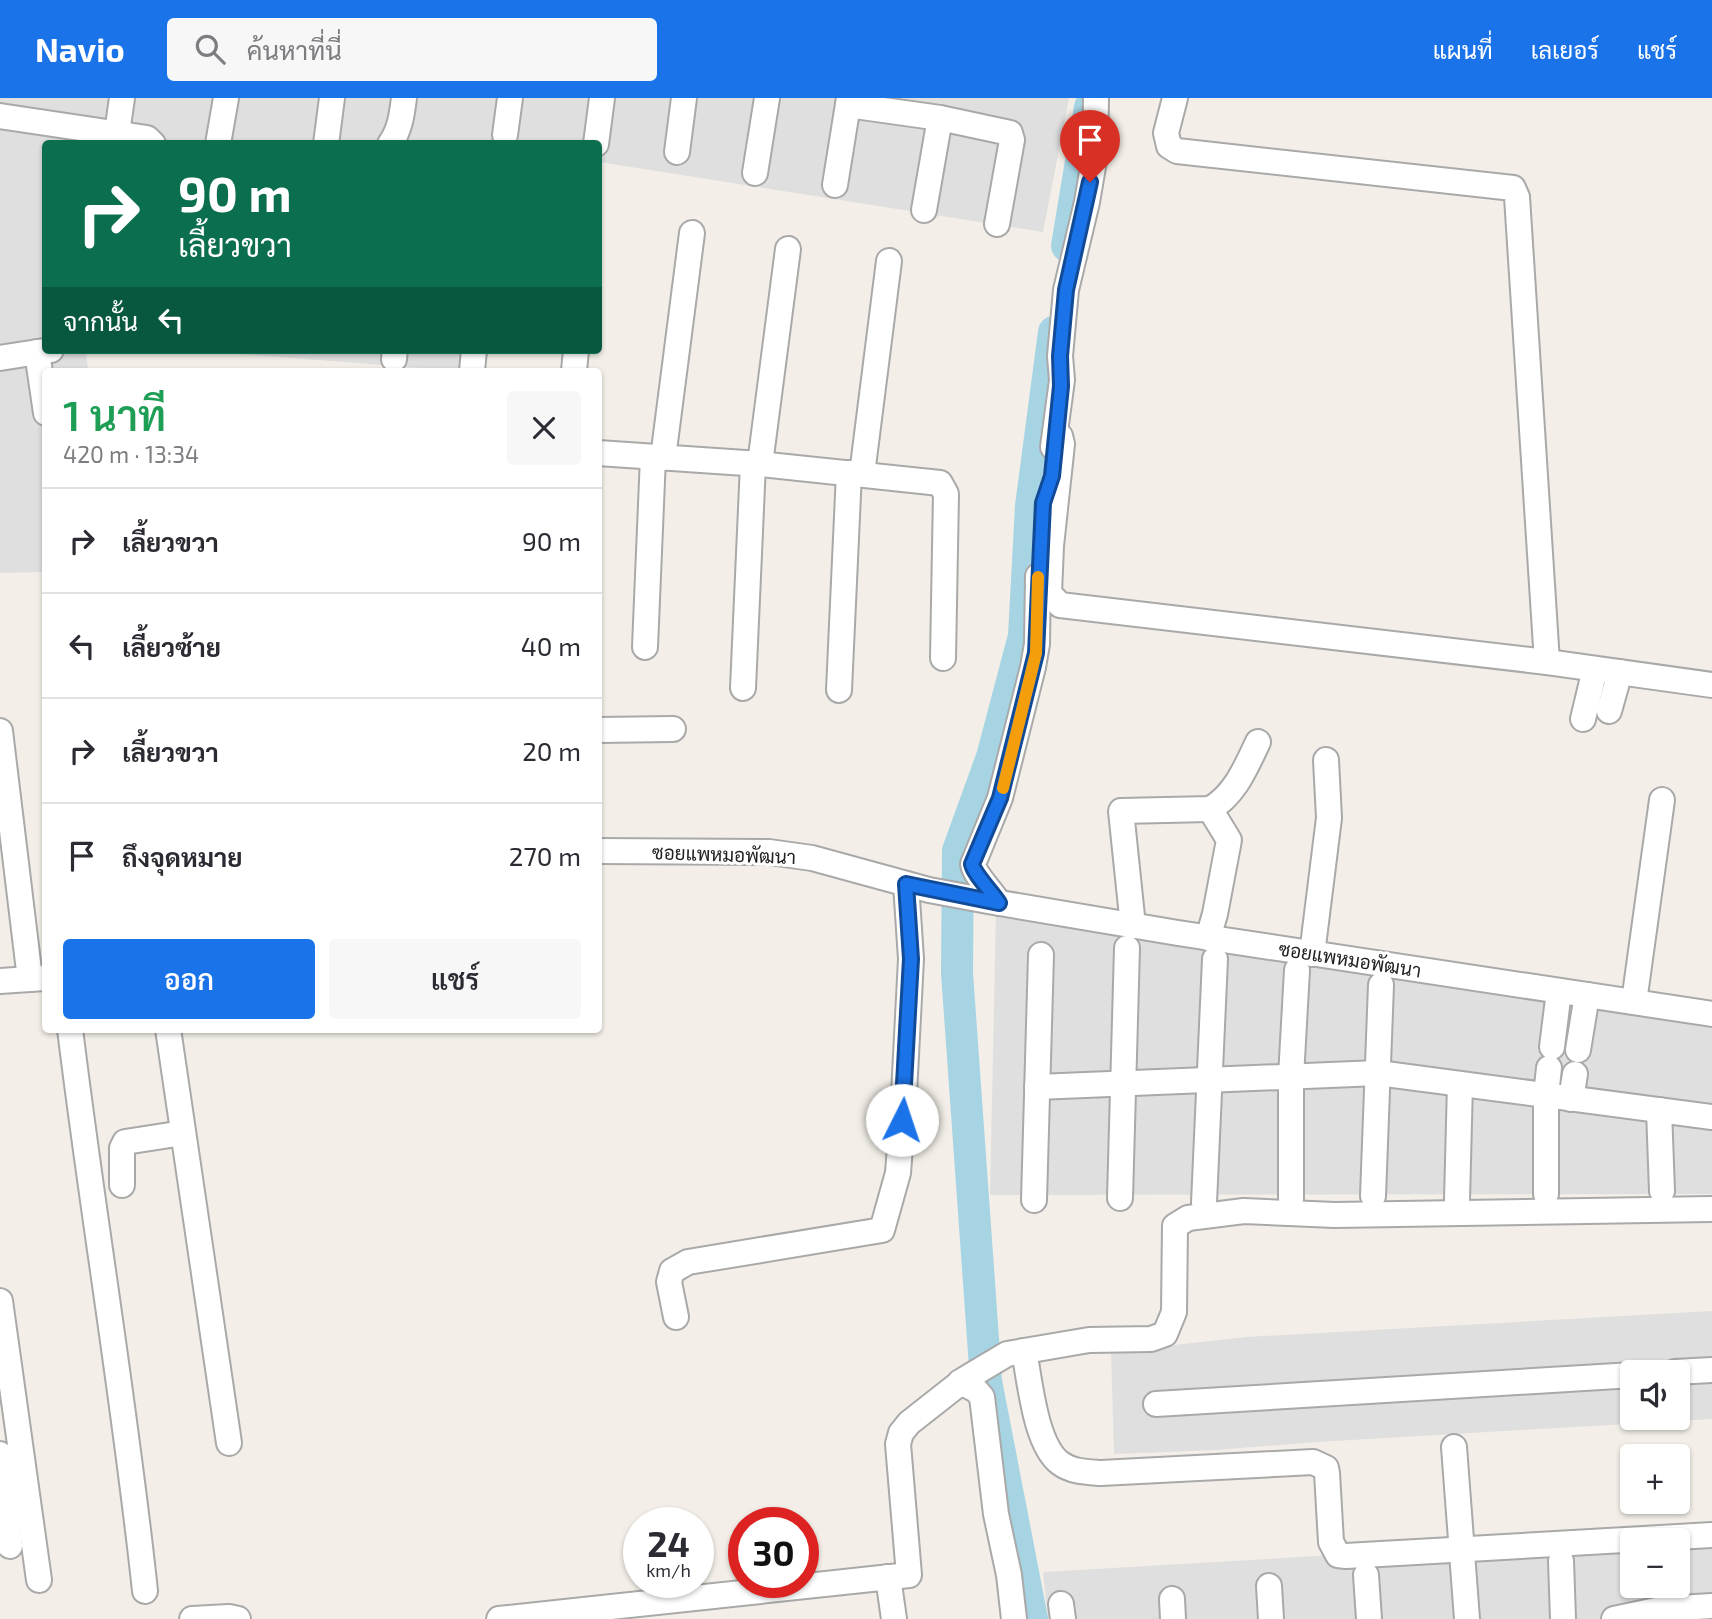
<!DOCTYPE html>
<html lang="th">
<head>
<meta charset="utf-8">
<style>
  body { margin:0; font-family:"Exo 2",Sarabun,sans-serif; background:#f7f7f7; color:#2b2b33; height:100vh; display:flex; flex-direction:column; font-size:26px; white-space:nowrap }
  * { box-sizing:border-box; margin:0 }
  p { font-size:23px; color:#7c7c81 }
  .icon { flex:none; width:38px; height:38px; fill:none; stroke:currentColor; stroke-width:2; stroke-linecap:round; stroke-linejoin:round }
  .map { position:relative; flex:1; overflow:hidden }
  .panel { position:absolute; left:42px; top:270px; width:560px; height:665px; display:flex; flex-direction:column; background:#fff; border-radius:7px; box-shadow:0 2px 5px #0004 }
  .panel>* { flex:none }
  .guide { position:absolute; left:42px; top:42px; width:560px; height:214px; border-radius:7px; box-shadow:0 2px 5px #0004; background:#0b6e4f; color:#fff; overflow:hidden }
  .controls { position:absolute; left:1620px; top:1262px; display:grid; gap:14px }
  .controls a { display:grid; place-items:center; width:70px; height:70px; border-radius:7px; background:#fff; box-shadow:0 2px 5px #0004; font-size:35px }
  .speed { position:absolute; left:623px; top:1409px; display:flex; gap:14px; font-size:35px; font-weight:700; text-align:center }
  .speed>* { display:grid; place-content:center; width:91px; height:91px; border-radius:50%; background:#fff; box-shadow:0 2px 5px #0004; line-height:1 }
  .speed small { font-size:18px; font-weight:400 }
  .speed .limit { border:10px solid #d22; background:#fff; color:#111 }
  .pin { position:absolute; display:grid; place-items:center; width:60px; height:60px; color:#fff; margin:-72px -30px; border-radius:50% 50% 50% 0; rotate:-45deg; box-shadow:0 0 7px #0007 }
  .pin .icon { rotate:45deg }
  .me { position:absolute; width:77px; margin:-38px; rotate:4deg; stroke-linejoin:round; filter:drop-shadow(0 0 5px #0008) }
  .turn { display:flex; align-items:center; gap:24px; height:147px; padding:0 21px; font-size:32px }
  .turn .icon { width:91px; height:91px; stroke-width:2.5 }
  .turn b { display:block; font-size:49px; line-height:60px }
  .then { display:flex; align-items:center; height:66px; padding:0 21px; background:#0003; gap:14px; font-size:26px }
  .round { display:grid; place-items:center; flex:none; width:74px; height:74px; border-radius:7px; background:#f7f7f7 }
  .head { display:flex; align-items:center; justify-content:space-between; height:119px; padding:0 21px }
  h1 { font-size:42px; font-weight:600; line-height:52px; color:#1e9e55 }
  .cta { display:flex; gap:14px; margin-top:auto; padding:14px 21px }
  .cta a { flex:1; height:80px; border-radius:7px; background:#1a73e8; color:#fff; font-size:28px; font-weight:600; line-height:80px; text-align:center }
  .cta a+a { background:#f7f7f7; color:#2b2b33 }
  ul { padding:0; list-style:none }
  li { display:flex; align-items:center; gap:21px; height:105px; padding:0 21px; border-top:2px solid #e1e1e2 }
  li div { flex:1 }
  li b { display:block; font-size:26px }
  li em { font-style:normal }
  header { display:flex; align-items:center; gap:42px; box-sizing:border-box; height:98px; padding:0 35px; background:#1a73e8; color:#fff }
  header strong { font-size:33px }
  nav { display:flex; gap:38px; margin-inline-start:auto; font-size:24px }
  .search { width:490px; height:63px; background:#f7f7f7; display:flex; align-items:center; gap:18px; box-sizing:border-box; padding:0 24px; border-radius:7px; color:#7c7c81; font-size:26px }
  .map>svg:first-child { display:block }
  .residential { fill:#e0dfdf; fill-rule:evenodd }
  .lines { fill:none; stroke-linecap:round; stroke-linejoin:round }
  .river { stroke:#a6d4e3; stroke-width:32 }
  .minor-casing { stroke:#a9a9a9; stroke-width:28 }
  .minor { stroke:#fff; stroke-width:24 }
  .route-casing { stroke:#114b97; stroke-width:18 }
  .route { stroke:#1a73e8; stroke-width:12 }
  .slow { stroke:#f59e0b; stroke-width:12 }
  .labels { text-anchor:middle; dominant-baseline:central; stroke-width:6; stroke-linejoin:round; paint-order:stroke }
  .street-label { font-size:19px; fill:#222; stroke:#fff }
</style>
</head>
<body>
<header>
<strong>Navio</strong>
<div class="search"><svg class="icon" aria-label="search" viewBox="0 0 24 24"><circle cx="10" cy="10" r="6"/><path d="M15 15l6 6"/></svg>ค้นหาที่นี่</div>
<nav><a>แผนที่</a><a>เลเยอร์</a><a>แชร์</a></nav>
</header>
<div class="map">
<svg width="1712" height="1521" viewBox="0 0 1712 1521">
  <rect width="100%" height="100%" fill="#f3efe8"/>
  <!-- residential -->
  <g class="residential">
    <polygon points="0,0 1069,0 1043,134 599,64 598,46 46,46 46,252 86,252 88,273 46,273 45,474 0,475"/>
    <polygon points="191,252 461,252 458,273"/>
    <polygon points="996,812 1712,930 1712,1096 990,1097"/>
    <path d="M1712 1213V1321L1318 1344 1216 1352 1114 1356 1111 1254 1246 1239ZM1633 1274H1678V1320H1633Z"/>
    <path d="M1712 1435V1521H1048L1043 1474ZM1633 1442H1678V1488H1633Z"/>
  </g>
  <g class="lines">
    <!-- river -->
    <g class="river">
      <polyline points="1067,148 1090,9"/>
      <polyline points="1032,1521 986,1283 957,875 958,753 992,659 1024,538 1031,408 1054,234"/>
    </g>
    <!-- minor casing -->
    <g class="minor-casing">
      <g id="minor">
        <polyline points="1175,0 1166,35 1169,48 1177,53 1513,90 1517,99 1547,564"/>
        <polyline points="848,7 940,20 1010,35 1012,42 997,126"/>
        <polyline points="0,18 147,40 153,46"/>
        <polyline points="117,35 122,0"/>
        <polyline points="505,37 510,0"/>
        <polyline points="218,46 226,0"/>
        <polyline points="326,46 332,0"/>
        <path d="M390 46C400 32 402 16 404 0"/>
        <polyline points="596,46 602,0"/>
        <polyline points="677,54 684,0"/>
        <polyline points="755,75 767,0"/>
        <polyline points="835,87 849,0"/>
        <polyline points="924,112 940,20"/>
        <polyline points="37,254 46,315"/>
        <polyline points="0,260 51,252"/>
        <polyline points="394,261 395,252"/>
        <polyline points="472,273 474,252"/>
        <polyline points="574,273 576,252"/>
        <polyline points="1055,335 1060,338 1062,346 1051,448 1049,495 1060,507 1547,564 1712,587"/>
        <polyline points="1053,349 1062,282 1060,258 1066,192 1087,104 1095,57 1096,0"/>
        <polyline points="598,355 760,366 940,385 946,396 943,560"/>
        <polyline points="663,360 692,135"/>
        <polyline points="760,366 788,151"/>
        <polyline points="862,376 889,163"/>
        <polyline points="645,549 653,359"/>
        <polyline points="743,590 753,366"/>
        <polyline points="839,592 849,375"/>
        <polyline points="1609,613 1620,574"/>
        <polyline points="1583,621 1595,571"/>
        <polyline points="598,632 673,631"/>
        <polyline points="0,633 30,881"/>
        <polyline points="598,753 769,754 812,760 929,792 988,803 1178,835 1712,916"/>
        <path d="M999 805C992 794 974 776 973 766L1000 700 1033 569 1037 546 1038 478"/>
        <path d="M1133 828 1121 713 1210 711C1235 697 1246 669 1258 644"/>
        <polyline points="1208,840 1215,816 1229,742 1210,711"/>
        <polyline points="1312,856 1329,720 1326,662"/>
        <polyline points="0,883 45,880"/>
        <polyline points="1634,904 1662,702"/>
        <path d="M70 931C93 1119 125 1305 145 1493"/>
        <polyline points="168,931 229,1345"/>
        <polyline points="1552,949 1559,893"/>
        <polyline points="1578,952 1587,897"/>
        <polyline points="1037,989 1378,975 1712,1019"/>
        <polyline points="1571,1001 1575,976"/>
        <polyline points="1659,1012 1662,1093"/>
        <polyline points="122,1087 122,1050 125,1044 183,1035"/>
        <polyline points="1546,1096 1546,997 1549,970"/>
        <polyline points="1373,1098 1381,887"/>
        <polyline points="1120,1100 1127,850"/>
        <polyline points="1291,1101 1291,979 1297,872"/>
        <polyline points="1034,1102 1041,857"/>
        <polyline points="1457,1102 1460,986"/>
        <polyline points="1204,1105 1215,861"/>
        <polyline points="0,1203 39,1482"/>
        <polyline points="676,1219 669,1184 672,1173 688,1164 882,1132 898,1075 904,996 911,861 906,786"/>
        <path d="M1024 1253C1030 1283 1035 1346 1060 1365 1072 1374 1087 1374 1101 1375L1313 1364 1326 1370 1327 1375 1331 1444 1338 1457 1346 1458 1712 1437"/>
        <polyline points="1675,1274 1712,1272"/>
        <polyline points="960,1284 976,1292 982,1299 996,1416 1009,1477 1014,1521"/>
        <polyline points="1156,1306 1633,1277"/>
        <polyline points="1454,1349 1467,1521"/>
        <polyline points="0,1356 10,1448"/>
        <polyline points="1561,1463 1563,1521"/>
        <polyline points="1366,1477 1369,1521"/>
        <polyline points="888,1479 894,1521"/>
        <polyline points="1269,1488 1271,1521"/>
        <polyline points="1172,1501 1173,1521"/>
        <polyline points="1061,1506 1063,1521"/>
        <polyline points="192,1521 229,1519 238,1521"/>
        <polyline points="499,1521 909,1477 898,1346 901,1335 909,1325 965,1281 1007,1256 1089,1242 1151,1241 1165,1236 1174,1214 1175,1128 1188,1120 1244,1113 1335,1117 1712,1111"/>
        <polyline points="1614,1521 1661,1511 1712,1508"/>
      </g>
    </g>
    <!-- minor -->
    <use href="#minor" class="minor"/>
  </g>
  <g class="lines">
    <!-- route casing -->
    <g class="route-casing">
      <path id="route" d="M902 1022 911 861 906 786 999 805C992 794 974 776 972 766L1000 700 1036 555 1043 405 1052 378 1061 288 1060 258 1066 192 1090 84"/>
    </g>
    <!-- route -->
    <use href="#route" class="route"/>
    <!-- slow -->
    <polyline class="slow" points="1003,690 1036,555 1038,479"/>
  </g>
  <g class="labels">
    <!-- street labels -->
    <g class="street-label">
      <text transform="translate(724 756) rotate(2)">ซอยแพหมอพัฒนา</text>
      <text transform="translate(1350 861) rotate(9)">ซอยแพหมอพัฒนา</text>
    </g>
  </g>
</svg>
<div class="controls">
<a><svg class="icon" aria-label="sound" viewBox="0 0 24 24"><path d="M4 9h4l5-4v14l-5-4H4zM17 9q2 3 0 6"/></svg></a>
<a>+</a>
<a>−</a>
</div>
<div class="speed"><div>24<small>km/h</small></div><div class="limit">30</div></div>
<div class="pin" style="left:1090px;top:84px;background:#d93025"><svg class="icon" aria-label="arrive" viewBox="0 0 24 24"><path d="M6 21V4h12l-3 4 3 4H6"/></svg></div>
<svg class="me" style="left:902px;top:1022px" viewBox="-20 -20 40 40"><circle r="19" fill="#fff"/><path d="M0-13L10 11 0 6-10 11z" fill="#1a73e8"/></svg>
<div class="guide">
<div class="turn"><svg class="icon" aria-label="right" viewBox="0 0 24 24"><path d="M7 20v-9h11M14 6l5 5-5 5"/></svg><div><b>90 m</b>เลี้ยวขวา</div></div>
<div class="then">จากนั้น<svg class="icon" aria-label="left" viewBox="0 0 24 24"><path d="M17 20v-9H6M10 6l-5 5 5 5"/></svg></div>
</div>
<section class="panel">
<div class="head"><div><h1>1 นาที</h1><p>420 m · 13:34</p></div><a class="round"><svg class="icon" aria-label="close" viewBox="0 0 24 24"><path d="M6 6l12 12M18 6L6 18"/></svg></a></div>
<ul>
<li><svg class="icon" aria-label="right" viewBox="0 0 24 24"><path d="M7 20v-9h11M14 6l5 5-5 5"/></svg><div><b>เลี้ยวขวา</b></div><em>90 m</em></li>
<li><svg class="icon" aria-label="left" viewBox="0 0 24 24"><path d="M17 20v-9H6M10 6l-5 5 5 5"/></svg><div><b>เลี้ยวซ้าย</b></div><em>40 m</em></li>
<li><svg class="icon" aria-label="right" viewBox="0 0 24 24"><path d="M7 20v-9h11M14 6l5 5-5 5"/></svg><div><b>เลี้ยวขวา</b></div><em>20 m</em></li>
<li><svg class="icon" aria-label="arrive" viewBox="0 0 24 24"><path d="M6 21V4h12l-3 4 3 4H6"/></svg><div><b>ถึงจุดหมาย</b></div><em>270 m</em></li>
</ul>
<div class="cta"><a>ออก</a><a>แชร์</a></div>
</section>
</div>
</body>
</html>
